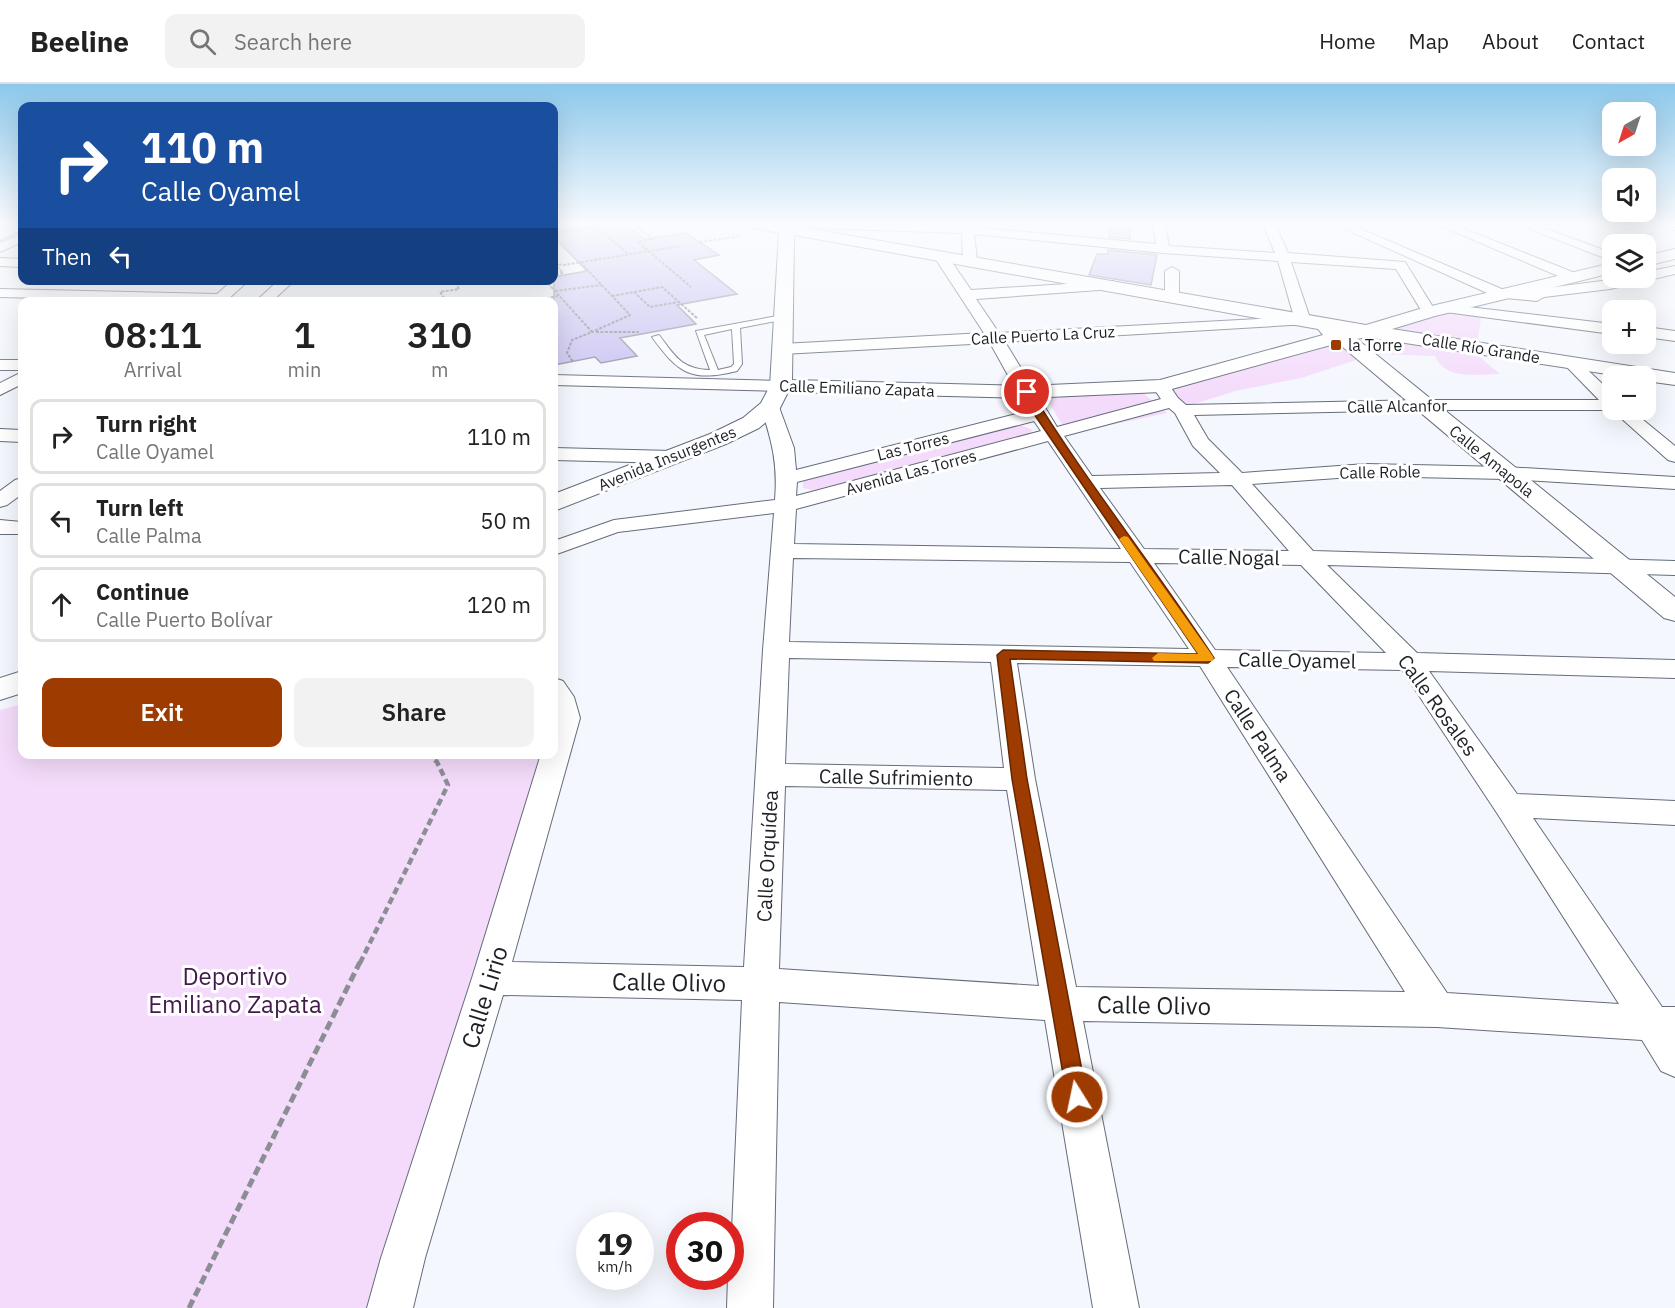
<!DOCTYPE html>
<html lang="en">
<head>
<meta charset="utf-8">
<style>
  body { margin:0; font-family:"IBM Plex Sans",sans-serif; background:#f2f2f2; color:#222; height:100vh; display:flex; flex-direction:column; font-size:22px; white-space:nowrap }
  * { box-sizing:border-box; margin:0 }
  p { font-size:20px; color:#767676 }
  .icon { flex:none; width:33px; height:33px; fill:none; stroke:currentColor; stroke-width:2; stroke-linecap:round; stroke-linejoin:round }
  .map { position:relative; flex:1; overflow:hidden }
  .side { position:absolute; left:18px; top:213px; width:540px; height:462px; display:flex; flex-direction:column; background:#fff; border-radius:12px; box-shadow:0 6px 24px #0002 }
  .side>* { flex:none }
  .banner { position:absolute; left:18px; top:18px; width:540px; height:183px; border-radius:12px; box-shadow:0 6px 24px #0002; background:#1a4fa0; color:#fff; overflow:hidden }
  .needle { width:39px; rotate:219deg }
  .fabs { position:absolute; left:1602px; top:18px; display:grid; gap:12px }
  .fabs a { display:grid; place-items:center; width:54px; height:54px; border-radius:12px; background:#fff; box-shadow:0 6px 24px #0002; font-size:30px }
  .speed { position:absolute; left:576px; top:1128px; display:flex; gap:12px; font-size:30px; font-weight:700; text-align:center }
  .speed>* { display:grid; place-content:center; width:78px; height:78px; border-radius:50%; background:#fff; box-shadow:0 6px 24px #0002; line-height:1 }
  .speed small { font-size:15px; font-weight:400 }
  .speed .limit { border:9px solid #d22; background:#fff; color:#111 }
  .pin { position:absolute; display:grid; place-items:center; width:51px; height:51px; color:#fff; margin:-26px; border:3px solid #fff; border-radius:50%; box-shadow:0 2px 6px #0007 }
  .me { position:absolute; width:66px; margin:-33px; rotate:350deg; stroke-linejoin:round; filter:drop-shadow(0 0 4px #0008) }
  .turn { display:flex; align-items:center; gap:21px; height:126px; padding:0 24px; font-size:27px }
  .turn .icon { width:78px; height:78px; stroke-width:2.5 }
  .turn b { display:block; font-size:42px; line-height:51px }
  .then { display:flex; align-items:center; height:57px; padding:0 24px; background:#0003; gap:12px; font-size:22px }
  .eta { display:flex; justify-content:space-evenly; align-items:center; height:102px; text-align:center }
  .eta b { font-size:36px; font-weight:600; line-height:42px }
  .primary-button { display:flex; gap:12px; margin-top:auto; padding:12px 24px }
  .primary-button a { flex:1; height:69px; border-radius:12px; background:#9e3b00; color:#fff; font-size:24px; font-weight:600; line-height:69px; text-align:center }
  .primary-button a+a { background:#f2f2f2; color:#222 }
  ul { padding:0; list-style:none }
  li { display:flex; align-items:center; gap:18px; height:75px; margin:0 12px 9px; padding:0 12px; border:3px solid #e0e0e0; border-radius:12px }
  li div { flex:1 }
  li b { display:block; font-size:22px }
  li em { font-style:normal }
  header { display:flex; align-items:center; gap:36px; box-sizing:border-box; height:84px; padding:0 30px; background:#fff; border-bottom:2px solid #e0e0e0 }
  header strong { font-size:28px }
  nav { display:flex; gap:33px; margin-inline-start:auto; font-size:21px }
  .search { width:420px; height:54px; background:#f2f2f2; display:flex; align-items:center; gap:15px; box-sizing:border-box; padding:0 21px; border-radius:12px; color:#767676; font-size:22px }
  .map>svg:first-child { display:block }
  .green { fill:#f4dbfb }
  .building { fill:#c8c1f1; stroke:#9694a4; stroke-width:1.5 }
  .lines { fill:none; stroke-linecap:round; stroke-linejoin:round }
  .lane-casing { stroke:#656d7a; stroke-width:2 }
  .street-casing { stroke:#656d7a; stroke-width:2 }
  .secondary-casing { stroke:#656d7a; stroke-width:2 }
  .path-far2 { stroke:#8b8e93; stroke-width:2; stroke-dasharray:3 1.5; stroke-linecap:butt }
  .path-far1 { stroke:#8b8e93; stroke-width:4.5; stroke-dasharray:7 4; stroke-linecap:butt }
  .path { stroke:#8b8e93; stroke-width:5; stroke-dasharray:9 4.5; stroke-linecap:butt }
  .lane { fill:#fff; fill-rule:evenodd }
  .street { fill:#fff; fill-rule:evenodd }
  .secondary { fill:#fff; fill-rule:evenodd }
  .route { fill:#9e3b00; stroke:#672600; stroke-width:1.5 }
  .slow { fill:#f59e0b }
  .poi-dot { fill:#9e3b00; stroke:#fff; stroke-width:2 }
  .labels { text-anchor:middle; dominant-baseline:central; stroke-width:6; stroke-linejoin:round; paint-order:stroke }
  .far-street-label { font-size:16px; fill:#1d2025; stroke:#fff }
  .far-poi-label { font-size:16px; fill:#1d2025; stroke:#fff; text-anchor:start }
  .street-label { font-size:20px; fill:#1d2025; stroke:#fff }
  .near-park-label { font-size:24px; fill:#421a4c; stroke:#fff }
  .near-street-label { font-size:24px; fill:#1d2025; stroke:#fff }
</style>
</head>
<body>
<header>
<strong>Beeline</strong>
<div class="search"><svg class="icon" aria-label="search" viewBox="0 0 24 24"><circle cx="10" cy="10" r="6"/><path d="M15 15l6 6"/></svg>Search here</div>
<nav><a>Home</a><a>Map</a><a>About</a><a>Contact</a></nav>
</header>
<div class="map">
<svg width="1675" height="1224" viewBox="0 0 1675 1224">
  <rect width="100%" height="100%" fill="#f4f7fd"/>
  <!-- green -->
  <g class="green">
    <path d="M1445 227 1481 234 1477 261 1392 245C1410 241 1427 233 1445 227Z"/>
    <path d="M1364 251 1475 269 1500 290C1478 290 1446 297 1435 272L1375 270 1357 255Z"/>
    <polygon points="1334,256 1362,274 1301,294 1235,307 1188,322 1168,305"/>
    <polygon points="1143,309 1167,329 1068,350 1046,314"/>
    <polygon points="1021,341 1033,346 1027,351 860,396 812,406 803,404 803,396"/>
    <polygon points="22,620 22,670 542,671 381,1224 0,1224 0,626"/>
  </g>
  <!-- building -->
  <g class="building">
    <polygon points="607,140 625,140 645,155 686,149 719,171 694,176 737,210 677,221 696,240 620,254 637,272 601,279 595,273 554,281 554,193 587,187 554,153 554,148"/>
    <polygon points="1109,143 1130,145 1130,155 1109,153"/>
    <polygon points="1108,166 1157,171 1151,201 1089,191 1097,170 1108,170"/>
  </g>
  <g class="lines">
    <!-- lane casing -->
    <g class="lane-casing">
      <path id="lane" d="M783 231 787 233 786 235 740 244 742 280 737 287C691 298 679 290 652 253L659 251C675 272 681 285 710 286L696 247ZM732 245 734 280 731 283 718 286 704 251Z"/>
    </g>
    <!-- street casing -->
    <g class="street-casing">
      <g id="street">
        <polygon points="0,140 9,140 0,145"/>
        <path d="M812 140 961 142V140H973V143L1156 160 1153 140H1165L1169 162 1275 169 1263 140H1275L1288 169 1405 178 1436 228 1434 231H1424L1396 185 1291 178 1311 237 1308 240 1005 258 1057 343 1161 315 1152 302 1155 298H1167L1178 314 1186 321 1424 316H1599L1562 278 1570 273 1576 275 1612 309V326H1631L1675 362V378L1668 376 1612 326H1424L1194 331 1208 355 1242 389 1366 380 1505 383 1675 393V405L1505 395 1366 392 1252 400 1313 467 1675 477V491L1327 481 1417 569 1675 576V594L1429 587 1517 710 1675 717V741L1533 734 1662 923H1675V993L1661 987 1642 956 1437 943 1083 937 1139 1224H1093L1045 936 779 918 773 1224H727L728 1192H730L742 916 503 911 425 1174 413 1224H367L381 1174 472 894 541 670H554V594L563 597 574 613 580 634 512 878 744 883 763 566 774 429 618 448 554 471V457L614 436 775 416C778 379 772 358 761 323L764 319H776L779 323 794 364 796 386 1028 327 990 259 782 270 774 265 782 260 984 249 933 171 935 168H945L971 206 1113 197 1120 201 1113 205 976 215 999 249 1294 233 1278 177 1163 169 974 150 977 176 970 180 963 176 962 149 818 144ZM1169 324 1175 329 1193 362 1220 389 1092 392 1064 352ZM1034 337 1041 347 796 412 797 398ZM1048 357 1121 465 794 460 796 425ZM1232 401 1289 467 1144 465 1100 404ZM793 474 1130 478 1189 565 789 558ZM1154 479 1301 481 1386 569 1215 566ZM789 574 991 578 1004 684 785 680ZM1017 579 1200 582 1405 908 1076 903 1035 695ZM1227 583 1402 586 1497 729 1619 920 1447 909ZM785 702 1007 706 1039 902 779 885Z"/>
        <polygon points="1334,140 1349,140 1504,206 1532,208 1539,205 1625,194 1646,194 1646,188 1675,182 1675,190 1610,205 1544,213 1537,217 1496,213"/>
        <polygon points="1436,140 1452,140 1580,191 1582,194 1575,198 1570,197"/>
        <polygon points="1517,140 1533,140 1612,169 1612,177"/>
        <polygon points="1662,140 1675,140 1675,146 1664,143"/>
        <polygon points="22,150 22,158 0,168 0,159"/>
        <polygon points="0,174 22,175 22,183 0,182"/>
        <polygon points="1172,183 1179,187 1179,212 1172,216 1165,212 1165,187"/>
        <polygon points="233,196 249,196 225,218 0,213 0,205 217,210"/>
        <polygon points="279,196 295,196 271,218 255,218"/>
        <polygon points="1443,220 1612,240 1612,250 1438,227 1436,224"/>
        <polygon points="1646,243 1675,247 1675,257 1646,253"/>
        <rect x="0" y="276" width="22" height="10"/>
        <polygon points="22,288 22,300 0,311 0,299"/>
        <polygon points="554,291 781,297 787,298 790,302 787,306 781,307 554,301"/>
        <polygon points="0,345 22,346 22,358 0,357"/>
        <polygon points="554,364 672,367 679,369 682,373 679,377 672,379 554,376"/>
        <polygon points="22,394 22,410 7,421 0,423 0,407 15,396"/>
        <polygon points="0,436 22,438 22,450 0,450"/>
      </g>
    </g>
    <!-- secondary casing -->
    <g class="secondary-casing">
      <g id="secondary">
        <polygon points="13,140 22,140 22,146 0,156 0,145"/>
        <path d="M747 140H794V142L1366 241 1423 224 1612 179V189L1435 232 1392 245 1675 289V301L1646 297V292H1620L1366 253 1357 255 1675 513V537L1664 534 1338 259 1161 308 1027 314 788 308 778 328 759 344 726 360 554 427V410L710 350 743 334 761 319 770 302 779 149 749 143ZM794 151 1318 245 1323 251 1160 296 1027 302 792 296Z"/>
        <polygon points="1675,165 1675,175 1646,182 1646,172"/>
        <polygon points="22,587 22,609 0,616 0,594"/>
      </g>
    </g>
    <!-- path-far2 -->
    <g class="path-far2">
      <polyline points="633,140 653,155 638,158 691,203"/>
      <polyline points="1610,141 1620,140"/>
      <polyline points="1626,146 1652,141"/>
      <polyline points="554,150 597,143 628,170"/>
      <polyline points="1642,151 1654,149"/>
      <polyline points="700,158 741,152"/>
      <polyline points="580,178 630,231 592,248"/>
      <polyline points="554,179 563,189 554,191"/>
      <polyline points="554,180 564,181 680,162"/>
      <polyline points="545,196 592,248 572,256 567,269 573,278"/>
      <polyline points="555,207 601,201"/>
      <polyline points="634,208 650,223 678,218"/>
      <polyline points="612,212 662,203 697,234"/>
      <polyline points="447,218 440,208 459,205 454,196"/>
      <polyline points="529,218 558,212"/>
      <polyline points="596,248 639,248"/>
    </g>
    <!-- path-far1 -->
    <polyline class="path-far1" points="360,879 448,701 437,678 428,670"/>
    <!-- path -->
    <polyline class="path" points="189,1224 360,878"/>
    <!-- lane -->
    <use href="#lane" class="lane"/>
    <!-- street -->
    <use href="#street" class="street"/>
    <!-- secondary -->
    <use href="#secondary" class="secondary"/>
  </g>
  <!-- sky -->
  <linearGradient id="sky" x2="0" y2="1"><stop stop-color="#8dc8eb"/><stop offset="0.45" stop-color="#fafbfe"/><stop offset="1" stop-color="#fafbfe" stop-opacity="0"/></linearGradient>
  <rect width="1675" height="311" fill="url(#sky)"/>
  <!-- route -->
  <path class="route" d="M1024 306H1030C1087 399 1155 483 1214 574L1208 579 1010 575 1027 695 1087 1013 1084 1020 1077 1023 1070 1020 1067 1013 1012 695 997 571 1003 566 1198 570 1034 330 1023 308Z"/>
  <!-- slow -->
  <polygon class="slow" points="1124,452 1128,453 1212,571 1214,574 1212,577 1154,577 1152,574 1158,569 1198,570 1119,455"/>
  <!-- markers -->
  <rect class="poi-dot" x="1330" y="255" width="12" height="12" rx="3"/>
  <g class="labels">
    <!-- far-street labels -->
    <g class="far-street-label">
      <text transform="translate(1043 251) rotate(-3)">Calle Puerto La Cruz</text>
      <text transform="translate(1481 264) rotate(9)">Calle Río Grande</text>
      <text transform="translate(857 304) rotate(2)">Calle Emiliano Zapata</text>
      <text transform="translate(1397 322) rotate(-1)">Calle Alcanfor</text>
      <text transform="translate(913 362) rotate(-14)">Las Torres</text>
      <text transform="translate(667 374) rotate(-22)">Avenida Insurgentes</text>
      <text transform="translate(1492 377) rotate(39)">Calle Amapola</text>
      <text transform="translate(911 388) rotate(-15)">Avenida Las Torres</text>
      <text transform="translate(1380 388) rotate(-1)">Calle Roble</text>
    </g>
    <!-- far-poi labels -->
    <g class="far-poi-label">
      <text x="1348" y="261">la Torre</text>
    </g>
    <!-- street labels -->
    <g class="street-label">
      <text transform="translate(1229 473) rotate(1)">Calle Nogal</text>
      <text transform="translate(1297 576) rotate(1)">Calle Oyamel</text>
      <text transform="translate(1438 621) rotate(54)">Calle Rosales</text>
      <text transform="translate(1258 651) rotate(57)">Calle Palma</text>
      <text transform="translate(896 693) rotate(1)">Calle Sufrimiento</text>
      <text transform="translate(767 772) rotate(-87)">Calle Orquídea</text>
    </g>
    <!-- near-park labels -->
    <g class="near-park-label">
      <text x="235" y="892">Deportivo<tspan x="235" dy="28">Emiliano Zapata</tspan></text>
    </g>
    <!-- near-street labels -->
    <g class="near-street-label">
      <text transform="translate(669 898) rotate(1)">Calle Olivo</text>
      <text transform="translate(484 913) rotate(-73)">Calle Lirio</text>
      <text transform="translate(1154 921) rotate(1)">Calle Olivo</text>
    </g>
  </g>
</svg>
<div class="fabs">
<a><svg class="needle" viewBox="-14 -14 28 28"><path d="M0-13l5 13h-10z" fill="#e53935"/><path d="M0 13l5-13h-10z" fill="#767676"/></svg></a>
<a><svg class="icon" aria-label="sound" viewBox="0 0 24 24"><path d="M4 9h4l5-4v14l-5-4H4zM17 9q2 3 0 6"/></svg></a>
<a><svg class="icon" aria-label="layers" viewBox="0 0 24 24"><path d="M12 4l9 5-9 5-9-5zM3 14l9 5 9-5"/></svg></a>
<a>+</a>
<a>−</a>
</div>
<div class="speed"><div>19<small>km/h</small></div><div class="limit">30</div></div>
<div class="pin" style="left:1027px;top:308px;background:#d93025"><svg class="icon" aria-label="arrive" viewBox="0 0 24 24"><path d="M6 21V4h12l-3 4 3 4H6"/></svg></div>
<svg class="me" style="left:1077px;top:1013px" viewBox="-20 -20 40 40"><circle r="17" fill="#9e3b00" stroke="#fff" stroke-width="3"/><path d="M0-11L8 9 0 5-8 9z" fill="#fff"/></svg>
<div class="banner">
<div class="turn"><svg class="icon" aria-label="right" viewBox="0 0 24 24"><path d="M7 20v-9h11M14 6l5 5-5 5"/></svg><div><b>110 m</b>Calle Oyamel</div></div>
<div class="then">Then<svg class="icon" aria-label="left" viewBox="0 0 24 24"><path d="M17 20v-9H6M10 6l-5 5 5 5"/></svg></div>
</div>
<section class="side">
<div class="eta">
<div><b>08:11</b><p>Arrival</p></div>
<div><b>1</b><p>min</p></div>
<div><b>310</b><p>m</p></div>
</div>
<ul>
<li><svg class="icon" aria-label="right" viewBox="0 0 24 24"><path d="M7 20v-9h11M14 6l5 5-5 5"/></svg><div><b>Turn right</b><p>Calle Oyamel</p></div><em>110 m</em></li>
<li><svg class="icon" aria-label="left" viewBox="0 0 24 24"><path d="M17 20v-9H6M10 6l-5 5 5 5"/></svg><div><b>Turn left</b><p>Calle Palma</p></div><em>50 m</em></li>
<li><svg class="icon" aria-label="ahead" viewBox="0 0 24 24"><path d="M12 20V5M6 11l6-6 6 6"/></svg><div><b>Continue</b><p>Calle Puerto Bolívar</p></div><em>120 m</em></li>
</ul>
<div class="primary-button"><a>Exit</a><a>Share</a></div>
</section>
</div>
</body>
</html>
